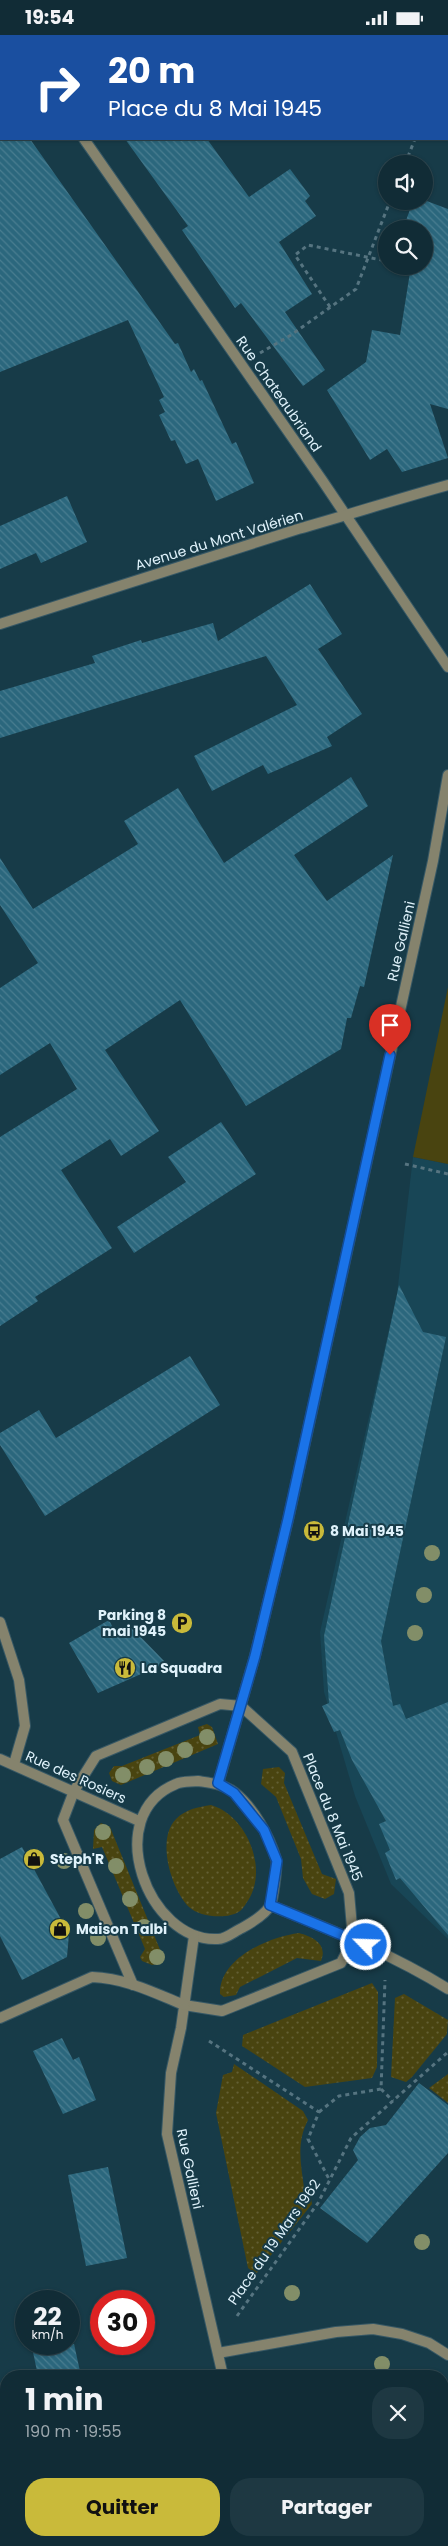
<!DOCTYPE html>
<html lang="fr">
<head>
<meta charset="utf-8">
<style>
  body { margin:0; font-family:Poppins,sans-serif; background:#1e3842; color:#f1f3f6; height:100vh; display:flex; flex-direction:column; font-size:19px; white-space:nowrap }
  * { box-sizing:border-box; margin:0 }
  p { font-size:16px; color:#9ca7ad }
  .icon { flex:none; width:28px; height:28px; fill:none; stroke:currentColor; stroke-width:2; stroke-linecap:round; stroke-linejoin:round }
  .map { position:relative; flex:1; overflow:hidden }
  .drawer { position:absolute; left:0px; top:2335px; width:449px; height:176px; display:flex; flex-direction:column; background:#112c36; border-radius:20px 20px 0 0; box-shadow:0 1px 4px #0004,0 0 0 1px #304851 }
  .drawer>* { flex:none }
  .guide { position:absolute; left:0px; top:0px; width:449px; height:105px; box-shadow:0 1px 4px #0004,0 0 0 1px #304851; background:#1a4fa0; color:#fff; overflow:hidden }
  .controls { position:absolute; left:378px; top:120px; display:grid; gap:10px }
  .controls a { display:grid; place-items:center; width:55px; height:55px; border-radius:50%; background:#112c36; box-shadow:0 1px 4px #0004,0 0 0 1px #304851; font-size:25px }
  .speed { position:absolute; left:15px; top:2255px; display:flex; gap:10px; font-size:25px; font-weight:700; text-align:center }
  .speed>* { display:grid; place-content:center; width:65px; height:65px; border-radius:50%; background:#112c36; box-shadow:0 1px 4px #0004,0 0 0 1px #304851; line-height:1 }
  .speed small { font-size:12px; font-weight:400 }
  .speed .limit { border:8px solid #d22; background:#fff; color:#111 }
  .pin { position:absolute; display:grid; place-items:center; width:42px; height:42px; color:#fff; margin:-51px -21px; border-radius:50% 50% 50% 0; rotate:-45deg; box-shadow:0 0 5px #0007 }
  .pin .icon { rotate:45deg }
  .me { position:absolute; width:55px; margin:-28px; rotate:294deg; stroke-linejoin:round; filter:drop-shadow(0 0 4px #0008) }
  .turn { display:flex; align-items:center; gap:18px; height:105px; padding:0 25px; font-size:22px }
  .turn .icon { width:65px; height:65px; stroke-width:2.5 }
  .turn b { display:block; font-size:35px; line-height:42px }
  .round { display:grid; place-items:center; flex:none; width:52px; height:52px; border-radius:20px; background:#1e3842 }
  .headline { display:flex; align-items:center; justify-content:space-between; height:85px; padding:0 25px }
  h1 { font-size:30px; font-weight:700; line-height:38px }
  .primary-button { display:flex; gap:10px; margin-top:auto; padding:10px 25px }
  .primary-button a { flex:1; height:58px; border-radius:20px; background:#c9ba3a; color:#111; font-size:20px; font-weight:700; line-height:58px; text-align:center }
  .primary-button a+a { background:#1e3842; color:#f1f3f6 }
  .status { display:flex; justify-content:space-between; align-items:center; height:35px; padding:0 25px; background:#112c36; direction:ltr }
  .status svg { height:14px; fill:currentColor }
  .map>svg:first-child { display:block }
  .built { fill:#184656 }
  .grass { fill:url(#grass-dots) }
  .garden { fill:#494410 }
  .building { fill:url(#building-back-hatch) }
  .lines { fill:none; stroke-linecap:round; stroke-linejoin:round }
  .lane-casing { stroke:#375865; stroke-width:12 }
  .street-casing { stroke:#375865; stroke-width:12 }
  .path { stroke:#567480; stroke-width:3; stroke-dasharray:4 4; stroke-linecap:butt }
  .lane { stroke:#85836d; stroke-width:10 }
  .street { stroke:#85836d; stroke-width:10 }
  .tree { fill:#828e68 }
  .route-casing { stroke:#114b97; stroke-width:12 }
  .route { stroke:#1a73e8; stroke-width:9 }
  .labels { text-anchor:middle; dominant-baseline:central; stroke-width:4; stroke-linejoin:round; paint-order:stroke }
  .street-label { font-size:14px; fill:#dff2fb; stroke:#173b48 }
  .poi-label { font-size:14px; font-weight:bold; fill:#dff2fb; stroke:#173b48; text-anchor:start }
</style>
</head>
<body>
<div class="status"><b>19:54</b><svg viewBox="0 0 49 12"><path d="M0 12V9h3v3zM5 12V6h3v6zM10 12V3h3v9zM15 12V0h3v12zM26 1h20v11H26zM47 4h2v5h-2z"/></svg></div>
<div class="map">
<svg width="448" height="2511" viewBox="0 0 448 2511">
  <defs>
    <pattern id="grass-dots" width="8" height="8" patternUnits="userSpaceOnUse" patternTransform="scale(1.25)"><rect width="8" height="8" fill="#494410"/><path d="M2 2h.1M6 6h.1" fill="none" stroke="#635f34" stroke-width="1.8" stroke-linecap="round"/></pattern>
    <pattern id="building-back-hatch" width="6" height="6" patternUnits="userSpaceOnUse" patternTransform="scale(1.25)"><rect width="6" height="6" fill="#2b677d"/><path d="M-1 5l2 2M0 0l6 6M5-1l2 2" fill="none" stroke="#497d90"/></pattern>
  </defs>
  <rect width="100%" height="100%" fill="#173b48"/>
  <!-- built -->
  <polygon class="built" points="413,1122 448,1129 448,1904 391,1849 355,1761 324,1657 320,1597 397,1259"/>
  <!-- grass -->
  <g class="grass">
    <polygon points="207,1689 212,1692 218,1709 121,1750 112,1746 109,1738 114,1731 122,1731 200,1700 198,1692"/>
    <polygon points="279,1732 285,1738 284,1748 322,1839 336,1844 334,1859 325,1864 312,1859 303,1843 301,1824 276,1762 261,1749 263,1734"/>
    <path d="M211 1770C246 1780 268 1832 249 1864 247 1867 243 1874 240 1876 228 1885 199 1882 189 1872 171 1854 156 1804 176 1784 186 1774 198 1772 211 1770Z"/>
    <polygon points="101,1788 110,1792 163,1922 161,1928 152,1930 142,1926 140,1922 145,1914 102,1812 93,1814 94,1795"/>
    <path d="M299 1898C313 1902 328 1909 321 1926L297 1923 240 1952 236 1960 224 1962 220 1959C219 1923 269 1902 299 1898Z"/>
    <polygon points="372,1948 378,1957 377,2032 372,2043 305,2052 242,2011 243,2000"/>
    <polygon points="404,1959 448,1985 447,1999 412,2042 406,2047 391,2042 395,1963"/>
    <path d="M234 2029 303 2076 308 2085C296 2108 301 2129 304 2153L310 2158 312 2169 256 2239 248 2233 216 2078 223 2040 232 2037Z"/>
    <polygon points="448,2039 448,2068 429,2053"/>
  </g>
  <!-- garden -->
  <polygon class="garden" points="448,952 448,1129 413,1122"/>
  <!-- building -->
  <g class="building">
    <polygon points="0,104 30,104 175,309 178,308 191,337 194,334 200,346 202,345 232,409 236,407 254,448 216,466 198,424 186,429 175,405 171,406 159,380 165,377 159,365 164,362 128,285 0,337"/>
    <polygon points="125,104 207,104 249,162 290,134 310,161 305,166 316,181 279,207 312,259 285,277 325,335 303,351 241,268 235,273 182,195 188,191"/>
    <polygon points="424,165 448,174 448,374 430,369 448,423 402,437 387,414 370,425 327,355 366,327 372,295 400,300 411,231 424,231 424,194 403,194 413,166"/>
    <polygon points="67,461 87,507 41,528 36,518 0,534 0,491"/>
    <polygon points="310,549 342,599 318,614 362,679 327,702 332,711 268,739 263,730 212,756 194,721 297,670 266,621 0,703 0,656 95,628 92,621 141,605 142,608 213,588 218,606"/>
    <polygon points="351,742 368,771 294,820 327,866 393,820 364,952 360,951 351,983 347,983 341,1014 246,1071 180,965 105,1015 159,1096 121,1121 110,1104 61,1135 112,1213 35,1262 38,1266 0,1291 0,1102 77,1054 50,1008 0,1040 0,953 38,928 0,870 0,823 33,874 138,809 124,786 178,753 224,828"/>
    <polygon points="221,1087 256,1139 134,1218 117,1192 186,1147 168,1122"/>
    <polygon points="399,1250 423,1297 446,1302 381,1606 393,1671 400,1669 406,1684 448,1667 448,1900 400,1843 396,1845 385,1818 390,1815 379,1789 386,1786 352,1725 340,1695 334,1697 322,1671 329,1668 324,1601"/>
    <polygon points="190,1321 220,1370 45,1481 0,1410 0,1398 39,1375 56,1403"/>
    <polygon points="109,1585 117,1601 132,1593 166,1628 98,1658 69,1608"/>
    <polygon points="22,1812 69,1899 67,1922 22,1945 0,1901 0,1824"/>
    <polygon points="62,2003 73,2025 79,2022 96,2065 63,2079 33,2016"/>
    <polygon points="419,2048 448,2070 448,2118 367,2208 320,2173 358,2125 353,2115 360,2102 370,2093 386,2090"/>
    <polygon points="108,2132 127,2223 86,2231 68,2140"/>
    <polygon points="74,2309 81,2341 38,2341 33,2317"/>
  </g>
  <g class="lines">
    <!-- lane casing -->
    <g class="lane-casing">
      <g id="lane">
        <polyline points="133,1950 63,1785 74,1756 96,1721 220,1669 241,1671"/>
        <polyline points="184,1970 222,1976 341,1928 353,1904"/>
        <polyline points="218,2318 336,2297 373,2294 402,2299 429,2308 448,2320"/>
      </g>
    </g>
    <!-- street casing -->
    <g class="street-casing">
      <g id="street">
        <polyline points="12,0 12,1"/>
        <polyline points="84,104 322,445 448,632"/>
        <path d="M0 589 298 494C348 480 397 464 448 450"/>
        <polyline points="0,1587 19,1645 25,1691 14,1729"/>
        <polyline points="241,1671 292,1717 349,1858 353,1904"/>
        <polyline points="0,1724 139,1786"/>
        <path d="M198 1746C211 1748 223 1749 234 1757 253 1772 269 1800 276 1824 278 1830 273 1862 271 1869 267 1878 251 1888 242 1893 235 1896 226 1904 218 1904 148 1908 100 1780 176 1749 182 1746 191 1747 198 1746Z"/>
        <polyline points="218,1749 255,1621 288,1485 433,826 448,740"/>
        <path d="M270 1870C331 1895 392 1919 448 1954"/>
        <polyline points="194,1901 181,1993 171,2038 167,2099 223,2341"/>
        <path d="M0 1983 92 1942C125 1943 155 1958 184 1970"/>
        <polyline points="257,2505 258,2511"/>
        <polyline points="7,2511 24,2505"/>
      </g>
    </g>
    <!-- path -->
    <g class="path">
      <polyline points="350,0 351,1"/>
      <polyline points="67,1 68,0"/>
      <polyline points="448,45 448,46"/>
      <polyline points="405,129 415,104"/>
      <polyline points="330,272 295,220 308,210 386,226"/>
      <polyline points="260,318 291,300 356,254 390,166"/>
      <polyline points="405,1129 448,1139"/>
      <polyline points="209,2006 319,2077 308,2104 330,2146"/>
      <polyline points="381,2054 393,2066"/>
      <polyline points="319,2077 339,2061 381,2054 385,1945"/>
      <polyline points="237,2281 318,2168 351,2103 448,2017"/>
    </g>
    <!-- lane -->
    <use href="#lane" class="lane"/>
    <!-- street -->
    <use href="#street" class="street"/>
  </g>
  <!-- trees -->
  <g class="tree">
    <circle cx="432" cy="1518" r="8"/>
    <circle cx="424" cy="1560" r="8"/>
    <circle cx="415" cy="1598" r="8"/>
    <circle cx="207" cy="1702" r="8"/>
    <circle cx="185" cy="1715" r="8"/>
    <circle cx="166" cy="1724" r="8"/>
    <circle cx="147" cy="1732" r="8"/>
    <circle cx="123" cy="1740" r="8"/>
    <circle cx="103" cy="1797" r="8"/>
    <circle cx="64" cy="1826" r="8"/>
    <circle cx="116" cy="1831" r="8"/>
    <circle cx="130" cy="1864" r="8"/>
    <circle cx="86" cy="1876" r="8"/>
    <circle cx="144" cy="1892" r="8"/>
    <circle cx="98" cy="1903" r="8"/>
    <circle cx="157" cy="1922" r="8"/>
    <circle cx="422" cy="2207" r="8"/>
    <circle cx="292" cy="2258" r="8"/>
    <circle cx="382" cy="2329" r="8"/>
  </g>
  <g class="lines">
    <!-- route casing -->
    <g class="route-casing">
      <polyline id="route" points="366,1910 270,1870 277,1826 264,1795 234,1758 218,1748 255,1621 288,1484 390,1020"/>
    </g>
    <!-- route -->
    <use href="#route" class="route"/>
  </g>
  <!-- icons -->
  <defs>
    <g id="bus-disc" transform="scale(1.125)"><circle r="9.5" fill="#c9ba3a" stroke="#173b48"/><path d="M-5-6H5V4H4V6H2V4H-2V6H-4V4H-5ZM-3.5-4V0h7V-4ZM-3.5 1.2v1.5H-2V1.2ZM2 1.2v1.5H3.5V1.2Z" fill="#111"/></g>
    <g id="parking-disc" transform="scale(1.125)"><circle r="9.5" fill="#c9ba3a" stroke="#173b48"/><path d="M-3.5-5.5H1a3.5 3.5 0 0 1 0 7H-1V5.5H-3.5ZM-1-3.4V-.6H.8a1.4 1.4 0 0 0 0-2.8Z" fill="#111"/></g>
    <g id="restaurant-disc" transform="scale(1.125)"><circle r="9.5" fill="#c9ba3a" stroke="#173b48"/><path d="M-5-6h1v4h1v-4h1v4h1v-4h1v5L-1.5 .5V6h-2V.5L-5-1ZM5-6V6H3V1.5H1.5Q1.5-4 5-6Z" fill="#111"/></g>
    <g id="shop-disc" transform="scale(1.125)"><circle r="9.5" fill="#c9ba3a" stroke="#173b48"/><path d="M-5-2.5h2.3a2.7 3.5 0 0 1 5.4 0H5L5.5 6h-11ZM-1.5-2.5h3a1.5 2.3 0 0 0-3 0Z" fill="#111"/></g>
  </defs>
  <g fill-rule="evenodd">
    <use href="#bus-disc" x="314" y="1496"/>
    <use href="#parking-disc" x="182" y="1588"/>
    <use href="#restaurant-disc" x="125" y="1633"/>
    <use href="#shop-disc" x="34" y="1824"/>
    <use href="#shop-disc" x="60" y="1894"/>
  </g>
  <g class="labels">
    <!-- street labels -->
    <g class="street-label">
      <text transform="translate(279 359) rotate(55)">Rue Chateaubriand</text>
      <text transform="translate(219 505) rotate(-17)">Avenue du Mont Valérien</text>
      <text transform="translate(401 906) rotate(-77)">Rue Gallieni</text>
      <text transform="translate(76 1742) rotate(24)">Rue des Rosiers</text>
      <text transform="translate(333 1782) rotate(68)">Place du 8 Mai 1945</text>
      <text transform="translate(190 2134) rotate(78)">Rue Gallieni</text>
      <text transform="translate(274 2207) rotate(-55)">Place du 19 Mars 1962</text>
    </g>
    <!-- poi labels -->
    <g class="poi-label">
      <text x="330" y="1496">8 Mai 1945</text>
      <text x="166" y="1580" text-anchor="end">Parking 8<tspan x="166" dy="16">mai 1945</tspan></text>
      <text x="141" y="1633">La Squadra</text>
      <text x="50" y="1824">Steph'R</text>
      <text x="76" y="1894">Maison Talbi</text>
    </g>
  </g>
</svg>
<div class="controls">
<a><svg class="icon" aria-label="sound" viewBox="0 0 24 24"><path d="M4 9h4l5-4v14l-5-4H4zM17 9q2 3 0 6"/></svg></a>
<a><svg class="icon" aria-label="search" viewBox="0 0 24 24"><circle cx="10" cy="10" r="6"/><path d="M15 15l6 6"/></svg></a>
</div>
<div class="speed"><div>22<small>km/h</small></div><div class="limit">30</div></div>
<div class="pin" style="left:390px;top:1020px;background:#d93025"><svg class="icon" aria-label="arrive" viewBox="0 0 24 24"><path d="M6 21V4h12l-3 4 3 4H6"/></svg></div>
<svg class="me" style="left:366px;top:1910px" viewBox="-20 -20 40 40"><circle r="17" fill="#1a73e8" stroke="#fff" stroke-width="3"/><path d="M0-11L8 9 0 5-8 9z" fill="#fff"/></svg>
<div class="guide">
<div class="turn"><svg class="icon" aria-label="right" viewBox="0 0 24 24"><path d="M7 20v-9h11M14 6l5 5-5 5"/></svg><div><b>20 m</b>Place du 8 Mai 1945</div></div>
</div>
<section class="drawer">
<div class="headline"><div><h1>1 min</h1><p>190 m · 19:55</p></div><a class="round"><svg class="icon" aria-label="close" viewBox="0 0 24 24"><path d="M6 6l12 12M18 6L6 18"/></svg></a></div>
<div class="primary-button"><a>Quitter</a><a>Partager</a></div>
</section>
</div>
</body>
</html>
